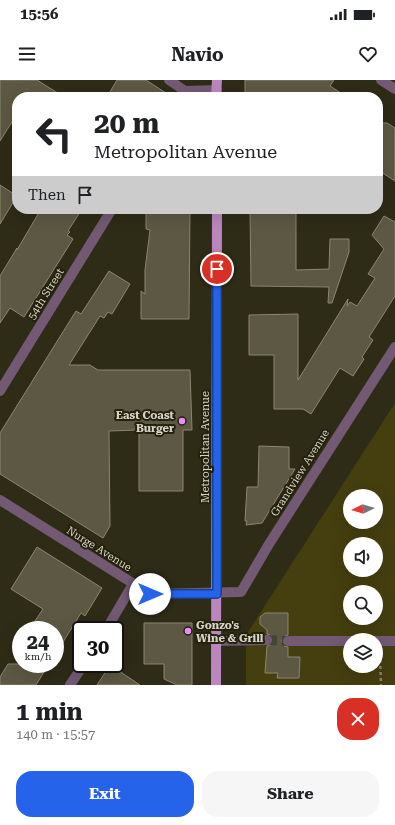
<!DOCTYPE html>
<html lang="en">
<head>
<meta charset="utf-8">
<style>
  body { margin:0; font-family:"Roboto Serif",serif; background:#f6f6f6; color:#202124; height:100vh; display:flex; flex-direction:column; font-size:15px; white-space:nowrap }
  * { box-sizing:border-box; margin:0 }
  p { font-size:13px; color:#757577 }
  .icon { flex:none; width:22px; height:22px; fill:none; stroke:currentColor; stroke-width:2; stroke-linecap:round; stroke-linejoin:round }
  .map { position:relative; height:605px; overflow:hidden }
  .side { display:flex; flex-direction:column; background:#fff; flex:1 }
  .side>* { flex:none }
  .top-card { position:absolute; left:12px; top:12px; width:371px; height:122px; border-radius:16px; box-shadow:0 4px 16px #0002; background:#fff; color:#202124; overflow:hidden }
  .needle { width:26px; rotate:265deg }
  .tools { position:absolute; left:343px; top:409px; display:grid; gap:8px }
  .tools a { display:grid; place-items:center; width:40px; height:40px; border-radius:50%; background:#fff; box-shadow:0 4px 16px #0002; font-size:20px }
  .speed { position:absolute; left:12px; top:541px; display:flex; gap:8px; font-size:20px; font-weight:700; text-align:center }
  .speed>* { display:grid; place-content:center; width:52px; height:52px; border-radius:50%; background:#fff; box-shadow:0 4px 16px #0002; line-height:1 }
  .speed small { font-size:10px; font-weight:400 }
  .speed .limit { border:2px solid #111; border-radius:6px; background:#fff; color:#111 }
  .pin { position:absolute; display:grid; place-items:center; width:34px; height:34px; color:#fff; margin:-17px; border:2px solid #fff; border-radius:50%; box-shadow:0 1px 4px #0007 }
  .me { position:absolute; width:44px; margin:-22px; rotate:90deg; stroke-linejoin:round; filter:drop-shadow(0 0 3px #0008) }
  .turn { display:flex; align-items:center; gap:14px; height:84px; padding:0 16px; font-size:18px }
  .turn .icon { width:52px; height:52px; stroke-width:2.5 }
  .turn b { display:block; font-size:28px; line-height:34px }
  .then { display:flex; align-items:center; height:38px; padding:0 16px; background:#0003; gap:8px; font-size:15px }
  .round { display:grid; place-items:center; flex:none; width:42px; height:42px; border-radius:16px; background:#f6f6f6 }
  .overview { display:flex; align-items:center; justify-content:space-between; height:68px; padding:0 16px }
  h1 { font-size:24px; font-weight:700; line-height:30px }
  .action { display:flex; gap:8px; margin-top:auto; padding:8px 16px }
  .action a { flex:1; height:46px; border-radius:16px; background:#2563eb; color:#fff; font-size:16px; font-weight:700; line-height:46px; text-align:center }
  .action a+a { background:#f6f6f6; color:#202124 }
  .status { display:flex; justify-content:space-between; align-items:center; height:28px; padding:0 20px; background:#fff; direction:ltr }
  .status svg { height:11px; fill:currentColor }
  header { display:flex; justify-content:space-between; align-items:center; height:52px; padding:0 16px; background:#fff; font-size:18px; font-weight:700 }
  .map>svg:first-child { display:block }
  .green { fill:#453e0f; fill-rule:evenodd }
  .building { fill:#5c5843; stroke:#8a8670 }
  .lines { fill:none; stroke-linecap:round; stroke-linejoin:round }
  .minor-tunnel { stroke:#474432; stroke-width:10; stroke-dasharray:10 5; stroke-linecap:butt }
  .path { stroke:#848272; stroke-width:2.5; stroke-dasharray:3 3; stroke-linecap:butt }
  .minor { stroke:#735974; stroke-width:10 }
  .major { stroke:#bb86be; stroke-width:10 }
  .route-casing { stroke:#184099; stroke-width:10 }
  .route { stroke:#2563eb; stroke-width:7 }
  .poi-dot { fill:#ef8bf6; stroke:#24210d; stroke-width:1.5 }
  .labels { text-anchor:middle; dominant-baseline:central; stroke-width:4; stroke-linejoin:round; paint-order:stroke }
  .street-label { font-size:11px; fill:#d6d4c8; stroke:#24210d }
  .poi-label { font-size:11px; font-weight:bold; fill:#d6d4c8; stroke:#24210d; text-anchor:end }
</style>
</head>
<body>
<div class="status"><b>15:56</b><svg viewBox="0 0 49 12"><path d="M0 12V9h3v3zM5 12V6h3v6zM10 12V3h3v9zM15 12V0h3v12zM26 1h20v11H26zM47 4h2v5h-2z"/></svg></div>
<header><svg class="icon" aria-label="menu" viewBox="0 0 24 24"><path d="M4 6h16M4 12h16M4 18h16"/></svg>Navio<svg class="icon" aria-label="heart" viewBox="0 0 24 24"><path d="M12 20l-8-8c-3-5 5-10 8-4 3-6 11-1 8 4z"/></svg></header>
<div class="map">
<svg width="395" height="605" viewBox="0 0 395 605">
  <rect width="100%" height="100%" fill="#2e2b17"/>
  <!-- green -->
  <path class="green" d="M395 323V605H246V555ZM350 416H376V442H350ZM350 464H376V490H350ZM350 512H376V538H350ZM350 560H376V586H350Z"/>
  <!-- building -->
  <g class="building">
    <polygon points="0,0 37,0 64,17 17,17 17,34 0,61"/>
    <polygon points="117,0 146,0 172,17 107,17"/>
    <polygon points="245,0 334,0 330,6 347,17 245,17"/>
    <polygon points="378,43 387,43 395,48 395,101 378,90"/>
    <polygon points="0,105 17,116 0,144"/>
    <polygon points="41,129 82,129 68,151 70,152 67,155 73,159 24,237 10,228 0,243 0,196 17,168 17,170"/>
    <polygon points="146,129 190,129 189,239 141,239 141,211 145,214 145,190 150,150 146,149"/>
    <polygon points="250,129 296,129 296,190 329,189 330,159 349,159 349,172 332,223 328,223 329,207 251,206"/>
    <polygon points="384,136 395,142 395,216 369,257 373,260 362,277 364,279 353,296 340,288 311,334 303,329 274,329 274,275 249,275 249,235 298,234 298,300 348,219 347,226 350,222 357,226 375,198 368,194 384,169 372,155"/>
    <polygon points="109,191 130,204 112,234 108,232 104,238 100,236 69,285 90,285 98,290 190,290 192,350 183,350 183,411 139,411 139,350 109,351 110,446 103,458 0,394 0,353 76,231 81,234"/>
    <polygon points="259,366 289,367 289,389 295,389 262,443 246,445 247,441 245,441 247,407 258,407"/>
    <polygon points="37,467 102,508 85,536 81,533 55,575 55,550 29,550 43,529 11,509"/>
    <polygon points="265,533 288,533 288,555 283,557 282,561 284,566 288,567 288,577 300,577 299,598 277,598 278,593 265,593 267,566 271,565 273,560 272,556 267,554 267,550 260,544 260,537"/>
    <polygon points="144,543 192,543 192,605 177,605 164,599 164,584 144,584"/>
    <polygon points="8,584 49,584 36,605 0,605 0,597"/>
    <polygon points="110,585 140,605 97,605"/>
  </g>
  <g class="lines">
    <!-- minor-tunnel -->
    <polyline class="minor-tunnel" points="267,560 288,561"/>
    <!-- path -->
    <polyline class="path" points="380,574 381,605"/>
    <!-- minor -->
    <g class="minor">
      <polyline points="169,0 185,11"/>
      <polyline points="381,0 395,9"/>
      <polyline points="185,11 217,10"/>
      <polyline points="0,311 112,129"/>
      <polyline points="0,420 150,514 241,512 269,464 395,267"/>
      <polyline points="106,550 133,504"/>
      <polyline points="216,561 267,560"/>
      <polyline points="288,561 350,561"/>
      <polyline points="376,561 395,561"/>
      <polyline points="70,605 84,584"/>
    </g>
    <!-- major -->
    <g class="major">
      <polyline points="216,17 217,0"/>
      <polyline points="216,605 217,129"/>
    </g>
  </g>
  <g class="lines">
    <!-- route casing -->
    <g class="route-casing">
      <polyline id="route" points="150,514 217,514 217,189"/>
    </g>
    <!-- route -->
    <use href="#route" class="route"/>
  </g>
  <!-- markers -->
  <g class="poi-dot">
    <circle cx="182" cy="341" r="4"/>
    <circle cx="188" cy="551" r="4"/>
  </g>
  <g class="labels">
    <!-- street labels -->
    <g class="street-label">
      <text transform="translate(46 214) rotate(-58)">54th Street</text>
      <text transform="translate(205 367) rotate(-90)">Metropolitan Avenue</text>
      <text transform="translate(300 393) rotate(-58)">Grandview Avenue</text>
      <text transform="translate(99 469) rotate(32)">Nurge Avenue</text>
    </g>
    <!-- poi labels -->
    <g class="poi-label">
      <text x="174" y="335">East Coast<tspan x="174" dy="13">Burger</tspan></text>
      <text x="196" y="545" text-anchor="start">Gonzo's<tspan x="196" dy="13">Wine &amp; Grill</tspan></text>
    </g>
  </g>
</svg>
<div class="tools">
<a><svg class="needle" viewBox="-14 -14 28 28"><path d="M0-13l5 13h-10z" fill="#e53935"/><path d="M0 13l5-13h-10z" fill="#757577"/></svg></a>
<a><svg class="icon" aria-label="sound" viewBox="0 0 24 24"><path d="M4 9h4l5-4v14l-5-4H4zM17 9q2 3 0 6"/></svg></a>
<a><svg class="icon" aria-label="search" viewBox="0 0 24 24"><circle cx="10" cy="10" r="6"/><path d="M15 15l6 6"/></svg></a>
<a><svg class="icon" aria-label="layers" viewBox="0 0 24 24"><path d="M12 4l9 5-9 5-9-5zM3 14l9 5 9-5"/></svg></a>
</div>
<div class="speed"><div>24<small>km/h</small></div><div class="limit">30</div></div>
<div class="pin" style="left:217px;top:189px;background:#d93025"><svg class="icon" aria-label="arrive" viewBox="0 0 24 24"><path d="M6 21V4h12l-3 4 3 4H6"/></svg></div>
<svg class="me" style="left:150px;top:514px" viewBox="-20 -20 40 40"><circle r="19" fill="#fff"/><path d="M0-13L10 11 0 6-10 11z" fill="#2563eb"/></svg>
<div class="top-card">
<div class="turn"><svg class="icon" aria-label="left" viewBox="0 0 24 24"><path d="M17 20v-9H6M10 6l-5 5 5 5"/></svg><div><b>20 m</b>Metropolitan Avenue</div></div>
<div class="then">Then<svg class="icon" aria-label="arrive" viewBox="0 0 24 24"><path d="M6 21V4h12l-3 4 3 4H6"/></svg></div>
</div>
</div>
<section class="side">
<div class="overview"><div><h1>1 min</h1><p>140 m · 15:57</p></div><a class="round" style="background:#d93025;color:#fff"><svg class="icon" aria-label="close" viewBox="0 0 24 24"><path d="M6 6l12 12M18 6L6 18"/></svg></a></div>
<div class="action"><a>Exit</a><a>Share</a></div>
</section>
</body>
</html>
